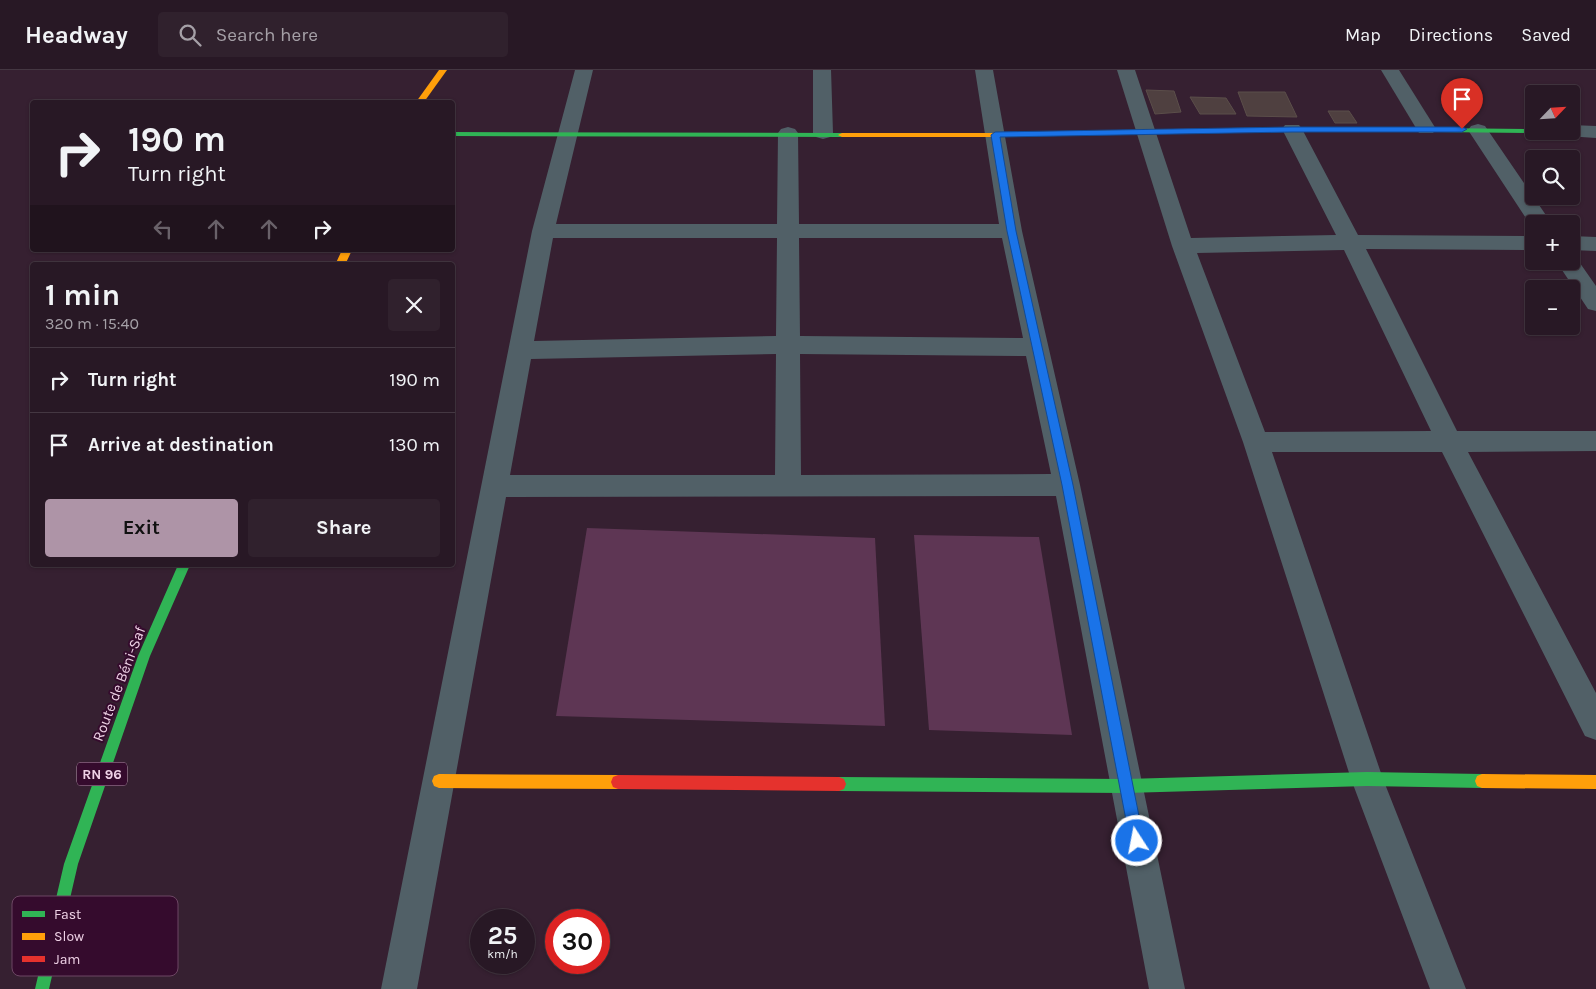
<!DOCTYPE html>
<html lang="en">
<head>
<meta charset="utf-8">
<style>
  body { margin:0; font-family:Karla,sans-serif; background:#30212d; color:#f1f3f6; height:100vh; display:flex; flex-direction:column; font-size:19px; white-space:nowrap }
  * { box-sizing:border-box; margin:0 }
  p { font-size:16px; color:#a5a0a7 }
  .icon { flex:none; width:28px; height:28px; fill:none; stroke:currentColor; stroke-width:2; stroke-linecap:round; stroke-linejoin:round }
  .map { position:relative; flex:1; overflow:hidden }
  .panel { position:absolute; left:30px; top:192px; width:425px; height:305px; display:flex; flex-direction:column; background:#281825; border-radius:5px; box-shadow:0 1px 4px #0004,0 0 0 1px #443742 }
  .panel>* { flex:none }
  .guide { position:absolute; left:30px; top:30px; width:425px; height:152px; border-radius:5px; box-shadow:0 1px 4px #0004,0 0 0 1px #443742; background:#281825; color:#f1f3f6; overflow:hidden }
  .needle { width:32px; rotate:65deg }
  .controls { position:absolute; left:1525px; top:15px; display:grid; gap:10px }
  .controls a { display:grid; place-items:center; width:55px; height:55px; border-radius:5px; background:#281825; box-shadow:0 1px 4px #0004,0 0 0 1px #443742; font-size:25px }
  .speed { position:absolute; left:470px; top:839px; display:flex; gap:10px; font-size:25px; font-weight:700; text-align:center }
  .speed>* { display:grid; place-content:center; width:65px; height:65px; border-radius:50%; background:#281825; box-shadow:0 1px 4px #0004,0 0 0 1px #443742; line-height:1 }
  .speed small { font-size:12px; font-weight:400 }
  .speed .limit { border:8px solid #d22; background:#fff; color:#111 }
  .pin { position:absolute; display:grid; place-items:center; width:42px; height:42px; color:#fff; margin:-51px -21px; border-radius:50% 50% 50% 0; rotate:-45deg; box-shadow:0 0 5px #0007 }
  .pin .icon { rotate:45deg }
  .me { position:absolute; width:55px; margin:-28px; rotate:349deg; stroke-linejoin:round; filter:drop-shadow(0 0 4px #0008) }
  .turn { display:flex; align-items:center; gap:18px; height:105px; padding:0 15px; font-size:22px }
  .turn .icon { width:65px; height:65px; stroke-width:2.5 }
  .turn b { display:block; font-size:35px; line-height:42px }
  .lanes { display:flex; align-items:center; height:48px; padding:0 15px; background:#0003; justify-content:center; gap:25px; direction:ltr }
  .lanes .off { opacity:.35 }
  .round { display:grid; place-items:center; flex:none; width:52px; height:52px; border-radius:5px; background:#30212d }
  .summary { display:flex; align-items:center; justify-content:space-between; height:85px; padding:0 15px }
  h1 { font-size:30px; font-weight:700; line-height:38px }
  .button { display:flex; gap:10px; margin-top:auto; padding:10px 15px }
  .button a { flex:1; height:58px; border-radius:5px; background:#ae94a7; color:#111; font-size:20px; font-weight:700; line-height:58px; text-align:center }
  .button a+a { background:#30212d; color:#f1f3f6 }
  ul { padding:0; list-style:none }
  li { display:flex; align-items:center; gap:15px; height:65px; padding:0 15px; border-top:1px solid #443742 }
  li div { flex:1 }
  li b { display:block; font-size:19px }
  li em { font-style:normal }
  header { display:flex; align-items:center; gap:30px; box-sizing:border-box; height:70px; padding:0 25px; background:#281825; border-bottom:1px solid #443742 }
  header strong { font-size:24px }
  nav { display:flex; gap:28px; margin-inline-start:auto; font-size:18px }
  .search { width:350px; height:45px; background:#30212d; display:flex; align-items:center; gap:12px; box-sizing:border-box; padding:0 18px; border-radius:5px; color:#a5a0a7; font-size:19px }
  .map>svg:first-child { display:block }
  .green { fill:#5e3654 }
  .building { fill:#4f4040; stroke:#5b4e4a }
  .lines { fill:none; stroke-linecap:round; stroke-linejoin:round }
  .street { fill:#516067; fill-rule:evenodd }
  .fast { fill:#30b455; fill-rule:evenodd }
  .slow { fill:#ff9f0a; fill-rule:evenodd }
  .jam { fill:#e5322d; fill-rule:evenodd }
  .route { fill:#1a73e8; stroke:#114b97 }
  .labels { text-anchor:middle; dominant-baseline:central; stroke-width:4; stroke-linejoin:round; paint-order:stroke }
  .shield { fill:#350b2d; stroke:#b796ae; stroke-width:1 }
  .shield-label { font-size:14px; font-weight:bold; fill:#efd2e6 }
  .street-label { font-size:15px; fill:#efd2e6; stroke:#350b2d }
  .key { fill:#350b2d; stroke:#6d4764; stroke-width:1 }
  .key-label { font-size:14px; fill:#efd2e6 }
</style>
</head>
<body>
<header>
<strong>Headway</strong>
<div class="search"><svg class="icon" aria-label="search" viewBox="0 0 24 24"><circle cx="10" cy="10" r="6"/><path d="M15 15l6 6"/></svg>Search here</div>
<nav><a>Map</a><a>Directions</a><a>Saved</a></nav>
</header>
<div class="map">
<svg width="1596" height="919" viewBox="0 0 1596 919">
  <rect width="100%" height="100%" fill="#362031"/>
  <!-- green -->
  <g class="green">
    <polygon points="587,458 875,468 885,656 556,646"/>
    <polygon points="914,465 1039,467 1072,665 929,660"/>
  </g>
  <!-- building -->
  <g class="building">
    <polygon points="1146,20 1174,21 1181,42 1155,44"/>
    <polygon points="1238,22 1285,22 1297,47 1247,46"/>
    <polygon points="1190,27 1226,28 1236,44 1200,44"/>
    <polygon points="1328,41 1349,41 1357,53 1335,53"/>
  </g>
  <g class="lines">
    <!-- street -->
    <g class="street">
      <path d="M575 0H593L556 154H777L778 63 781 59 788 57 795 59 798 63 799 154H999L975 0H993L1022 161 1080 415 1185 919H1149L1056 426 506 427 417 919H381L532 161ZM553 168H777L776 266 534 271ZM799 168H1002L1023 268 800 266ZM776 284 775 405H510L531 289ZM800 284 1026 286 1051 404 801 405Z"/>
      <polygon points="813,0 831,0 833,63 830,67 823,69 816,67 813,63"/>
      <path d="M1117 0H1135L1191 168 1336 165 1282 59 1285 55H1299L1302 59 1358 165 1534 166V180L1366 179 1457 361H1596V381L1468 382 1596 623V670L1585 666 1442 382H1272L1383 709 1466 919H1430L1351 709 1243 372 1172 176ZM1344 180 1431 361 1265 362 1197 183Z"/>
      <polygon points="1381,0 1399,0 1436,59 1433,63 1419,63"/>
      <polygon points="1478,54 1485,56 1552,154 1534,154 1533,159 1468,60 1471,56"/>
      <polygon points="1571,55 1596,56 1596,68 1551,65 1548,61 1571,61"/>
      <polygon points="1571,166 1596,167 1596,181 1571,180"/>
      <polygon points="1571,185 1575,186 1596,216 1596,241 1588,239 1556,191 1571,191"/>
    </g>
    <!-- fast -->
    <g class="fast">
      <polygon points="1347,57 1534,59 1534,61 1538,61 1534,63 1350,61 1347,61"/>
      <polygon points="452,62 842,63 846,65 842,67 452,66"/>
      <polygon points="178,495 190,495 150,586 78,794 49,919 35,919 64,794 138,586"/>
      <polygon points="1367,702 1482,704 1487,706 1489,711 1487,716 1482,718 1367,716 1126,723 839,721 834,719 832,714 834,709 839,707 1126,709"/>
    </g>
    <!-- slow -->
    <g class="slow">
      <polygon points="439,0 447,0 424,32 416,32"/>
      <polygon points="1172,59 1175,59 1175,63 995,67 842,67 838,65 842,63 995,63"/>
      <polygon points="342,180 352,180 345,195 335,195"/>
      <polygon points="439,704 618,705 623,707 625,712 623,717 618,719 439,718 434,716 432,711 434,706"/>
      <polygon points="1482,704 1596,705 1596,719 1482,718 1477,716 1475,711 1477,706"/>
    </g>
    <!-- jam -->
    <g class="jam">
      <polygon points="1350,57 1353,57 1353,61 1172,63 1168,61 1172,59"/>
      <polygon points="618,705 839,707 844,709 846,714 844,719 839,721 618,719 613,717 611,712 613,707"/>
    </g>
  </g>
  <!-- route -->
  <polygon class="route" points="1292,57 1462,57 1467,59 1462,62 1292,62 1000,67 1016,161 1073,415 1144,771 1142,776 1137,778 1132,776 1130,771 1062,415 1007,161 991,65 995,62"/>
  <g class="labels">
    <!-- shield labels -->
    <rect class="shield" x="77" y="692.5" width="50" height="23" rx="4"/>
    <g class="shield-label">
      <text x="102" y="704">RN 96</text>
    </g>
    <!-- street labels -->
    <g class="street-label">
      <text transform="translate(119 614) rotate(-69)">Route de Béni-Saf</text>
    </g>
  </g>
  <!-- legend -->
  <rect x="12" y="826" width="166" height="80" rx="8" class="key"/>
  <rect x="22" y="841" width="23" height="6" fill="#30b455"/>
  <rect x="22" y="863" width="23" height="7" fill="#ff9f0a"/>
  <rect x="22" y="886" width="23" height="6" fill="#e5322d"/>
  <g class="key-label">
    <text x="54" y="849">Fast</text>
    <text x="54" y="871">Slow</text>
    <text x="54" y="894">Jam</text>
  </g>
</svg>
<div class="controls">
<a><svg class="needle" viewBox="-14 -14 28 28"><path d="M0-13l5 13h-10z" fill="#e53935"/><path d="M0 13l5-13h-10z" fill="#a5a0a7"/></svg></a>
<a><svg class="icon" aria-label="search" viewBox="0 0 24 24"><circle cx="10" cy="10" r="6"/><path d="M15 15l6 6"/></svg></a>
<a>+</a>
<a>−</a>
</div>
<div class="speed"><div>25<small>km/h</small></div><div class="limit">30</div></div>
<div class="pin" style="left:1462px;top:59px;background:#d93025"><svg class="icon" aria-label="arrive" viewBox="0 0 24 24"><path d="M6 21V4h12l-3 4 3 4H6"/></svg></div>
<svg class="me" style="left:1137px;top:771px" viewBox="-20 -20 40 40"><circle r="17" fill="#1a73e8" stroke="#fff" stroke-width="3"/><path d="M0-11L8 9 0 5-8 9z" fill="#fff"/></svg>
<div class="guide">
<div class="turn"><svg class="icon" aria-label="right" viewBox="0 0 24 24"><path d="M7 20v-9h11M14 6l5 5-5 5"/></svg><div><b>190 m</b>Turn right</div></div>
<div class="lanes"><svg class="icon off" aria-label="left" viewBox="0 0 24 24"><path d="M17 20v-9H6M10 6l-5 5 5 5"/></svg><svg class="icon off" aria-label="ahead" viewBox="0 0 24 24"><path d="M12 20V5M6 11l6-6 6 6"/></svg><svg class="icon off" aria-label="ahead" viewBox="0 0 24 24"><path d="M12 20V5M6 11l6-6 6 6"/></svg><svg class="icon" aria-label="right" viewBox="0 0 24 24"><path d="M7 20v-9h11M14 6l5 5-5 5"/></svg></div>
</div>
<section class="panel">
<div class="summary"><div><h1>1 min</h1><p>320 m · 15:40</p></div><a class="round"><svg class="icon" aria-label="close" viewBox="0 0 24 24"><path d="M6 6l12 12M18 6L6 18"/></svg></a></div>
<ul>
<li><svg class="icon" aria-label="right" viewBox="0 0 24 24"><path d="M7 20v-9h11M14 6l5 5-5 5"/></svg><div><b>Turn right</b></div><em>190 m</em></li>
<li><svg class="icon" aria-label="arrive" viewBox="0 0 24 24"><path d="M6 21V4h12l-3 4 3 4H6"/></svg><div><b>Arrive at destination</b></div><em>130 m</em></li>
</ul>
<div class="button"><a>Exit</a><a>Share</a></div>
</section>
</div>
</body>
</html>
